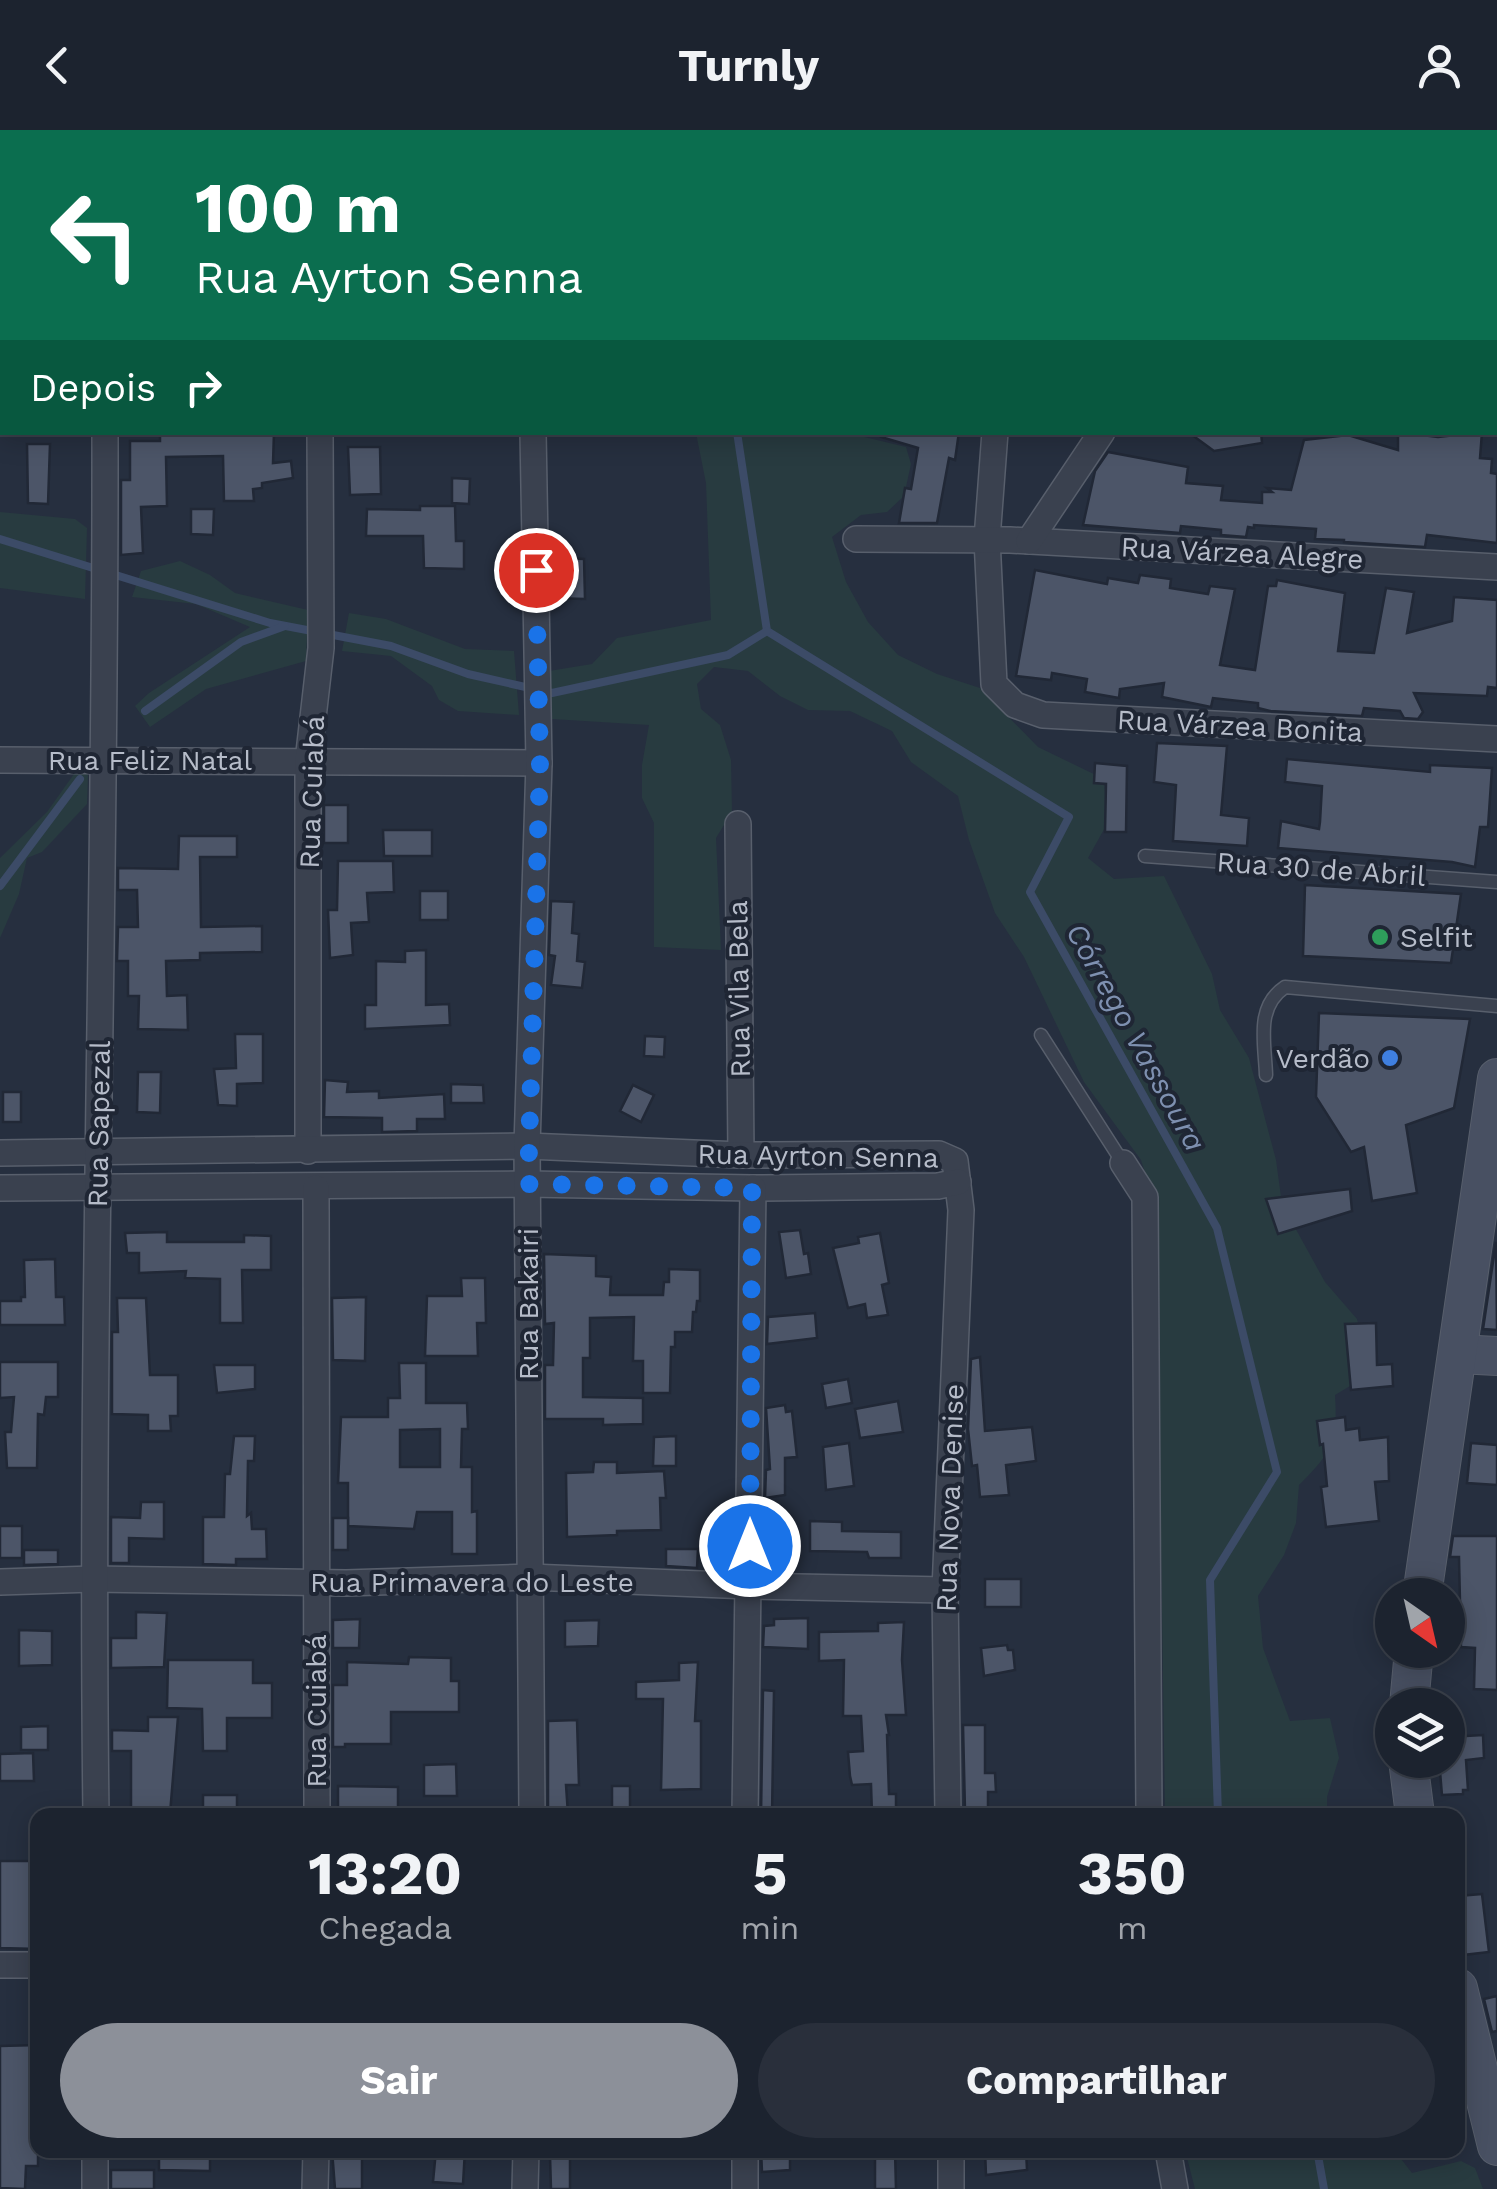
<!DOCTYPE html>
<html lang="pt">
<head>
<meta charset="utf-8">
<style>
  body { margin:0; font-family:"Work Sans",sans-serif; background:#292f3b; color:#f1f3f6; height:100vh; display:flex; flex-direction:column; font-size:38px; white-space:nowrap }
  * { box-sizing:border-box; margin:0 }
  p { font-size:32px; color:#a0a4aa }
  .icon { flex:none; width:55px; height:55px; fill:none; stroke:currentColor; stroke-width:2; stroke-linecap:round; stroke-linejoin:round }
  .map { position:relative; flex:1; overflow:hidden }
  .sheet { position:absolute; left:30px; top:1678px; width:1435px; height:350px; display:flex; flex-direction:column; background:#1c232f; border-radius:20px; box-shadow:0 5px 25px #0003,0 0 0 2px #3a404b }
  .sheet>* { flex:none }
  .guide { position:absolute; left:0px; top:0px; width:1498px; height:305px; box-shadow:0 5px 25px #0003,0 0 0 2px #3a404b; background:#0b6e4f; color:#fff; overflow:hidden }
  .needle { width:65px; rotate:146deg }
  .buttons { position:absolute; left:1375px; top:1448px; display:grid; gap:20px }
  .buttons a { display:grid; place-items:center; width:90px; height:90px; border-radius:50%; background:#1c232f; box-shadow:0 5px 25px #0003,0 0 0 2px #3a404b; font-size:50px }
  .pin { position:absolute; display:grid; place-items:center; width:85px; height:85px; color:#fff; margin:-42px; border:5px solid #fff; border-radius:50%; box-shadow:0 2px 10px #0007 }
  .me { position:absolute; width:110px; margin:-55px; rotate:0deg; stroke-linejoin:round; filter:drop-shadow(0 0 8px #0008) }
  .turn { display:flex; align-items:center; gap:35px; height:210px; padding:0 30px; font-size:45px }
  .turn .icon { width:130px; height:130px; stroke-width:2.5 }
  .turn b { display:block; font-size:70px; line-height:85px }
  .then { display:flex; align-items:center; height:95px; padding:0 30px; background:#0003; gap:20px; font-size:38px }
  .eta { display:flex; justify-content:space-evenly; align-items:center; height:170px; text-align:center }
  .eta b { font-size:60px; font-weight:700; line-height:70px }
  .action { display:flex; gap:20px; margin-top:auto; padding:20px 30px }
  .action a { flex:1; height:115px; border-radius:60px; background:#8c9099; color:#fff; font-size:40px; font-weight:700; line-height:115px; text-align:center }
  .action a+a { background:#292f3b; color:#f1f3f6 }
  header { display:flex; justify-content:space-between; align-items:center; height:130px; padding:0 30px; background:#1c232f; font-size:45px; font-weight:700 }
  .map>svg:first-child { display:block }
  .green { fill:#283b40 }
  .lines { fill:none; stroke-linecap:round; stroke-linejoin:round }
  .stream { stroke:#3c4b67; stroke-width:8 }
  .building { fill:#4c5568; stroke:#212836; stroke-width:2.5; fill-rule:evenodd }
  .lane-casing { stroke:#585f6c; stroke-width:15 }
  .street-casing { stroke:#585f6c; stroke-width:28 }
  .secondary-casing { stroke:#585f6c; stroke-width:40 }
  .lane { stroke:#3a414f; stroke-width:12 }
  .street { stroke:#3a414f; stroke-width:25 }
  .secondary { stroke:#485062; stroke-width:38 }
  .route { stroke:#1a73e8; stroke-width:18; stroke-dasharray:0 32.4 }
  .leisure-dot { fill:#2e9e5b; stroke:#1f2634; stroke-width:4 }
  .shop-dot { fill:#3f7fe0; stroke:#1f2634; stroke-width:4 }
  .labels { text-anchor:middle; dominant-baseline:central; stroke-width:8; stroke-linejoin:round; paint-order:stroke }
  .street-label { font-size:28px; fill:#b6bcc9; stroke:#1f2634 }
  .poi-label { font-size:28px; fill:#b6bcc9; stroke:#1f2634; text-anchor:start }
  .water-label { font-size:30px; font-style:italic; fill:#7e90b0; stroke:#1f2634 }
</style>
</head>
<body>
<header><svg class="icon" aria-label="back" viewBox="0 0 24 24"><path d="M15 5l-7 7 7 7"/></svg>Turnly<svg class="icon" aria-label="person" viewBox="0 0 24 24"><circle cx="12" cy="8" r="4"/><path d="M4 21q1-7 8-7t8 7"/></svg></header>
<div class="map">
<svg width="1497" height="2059" viewBox="0 0 1497 2059">
  <rect width="100%" height="100%" fill="#262f3f"/>
  <!-- green -->
  <g class="green">
    <path d="M696 303H848L906 317 911 334 904 366 887 382 861 385 832 407 846 452 868 492 898 525 937 544 980 558 1038 617 1104 649 1107 694 1088 728 1114 749 1164 746 1212 844 1220 880 1249 928 1276 1030 1282 1074 1325 1152 1357 1189 1366 1228 1360 1250 1335 1265C1338 1311 1332 1323 1299 1355L1296 1393 1284 1425 1258 1466 1263 1518 1290 1591 1330 1588 1339 1628 1327 1667V1685H1165L1156 1076 1141 1030 1084 952 1024 827 995 783 969 710 958 666 911 632 892 601 850 581 808 580 780 566 748 541 714 537 697 554 701 579 720 595 731 630 732 682 716 708 721 820 654 817V693L642 668V635L649 595 552 589 549 541 592 534 617 508 711 490 706 353Z"/>
    <polygon points="0,382 75,389 87,398 85,469 0,458"/>
    <polygon points="180,431 210,445 235,463 308,480 306,531 206,559 150,597 135,576 149,563 250,497 196,474 132,467 141,441"/>
    <polygon points="349,483 386,489 465,519 514,521 519,585 458,581 439,570 432,556 391,526 342,521"/>
    <polygon points="79,637 85,637 88,646 87,674 42,722 27,728 19,764 0,808 0,728 47,682"/>
    <polygon points="1185,2020 1394,2020 1412,2043 1461,2031 1475,2038 1483,2059 1195,2059"/>
  </g>
  <g class="lines">
    <!-- stream -->
    <g class="stream">
      <polyline points="616,0 619,2"/>
      <polyline points="737,302 767,501 1069,687 1030,762 1217,1098 1277,1342 1210,1450 1218,1685"/>
      <polyline points="0,409 270,493 391,516 468,544 552,563 728,525 767,501"/>
      <polyline points="145,581 241,512 285,496"/>
      <polyline points="0,756 80,649"/>
      <polyline points="1317,2020 1324,2059"/>
    </g>
  </g>
  <!-- building -->
  <g class="building">
    <polygon points="167,302 274,302 273,333 291,331 293,348 262,353 262,358 253,359 254,371 224,371 223,326 166,327 167,376 141,377 143,423 121,425 121,350 130,350 130,311 160,311 160,304"/>
    <polygon points="882,302 959,302 955,330 949,328 937,393 899,393 905,358 911,359 918,318 881,307"/>
    <polygon points="1188,302 1261,302 1262,313 1214,321"/>
    <polygon points="1398,302 1438,307 1482,302 1480,328 1492,329 1491,343 1497,344 1497,413 1427,405 1425,417 1344,412 1344,410 1315,409 1316,399 1254,395 1254,398 1248,397 1246,407 1221,405 1221,400 1181,396 1180,403 1083,395 1095,341 1108,322 1188,337 1186,353 1223,356 1221,370 1262,373 1262,362 1272,362 1267,358 1291,360 1304,310 1348,305 1398,320"/>
    <polygon points="27,314 50,314 48,374 28,373"/>
    <polygon points="348,317 380,317 381,364 350,365"/>
    <polygon points="452,348 470,349 469,374 452,373"/>
    <polygon points="420,376 455,376 456,411 464,411 464,439 424,438 423,406 366,406 367,379 420,380"/>
    <polygon points="191,379 214,379 213,405 191,404"/>
    <polygon points="560,428 584,429 585,469 552,468 552,447 560,447"/>
    <polygon points="1035,440 1107,454 1108,448 1138,453 1140,445 1171,449 1170,458 1208,464 1210,456 1235,459 1220,535 1255,540 1268,456 1276,456 1277,450 1345,463 1338,521 1374,523 1386,458 1414,462 1407,503 1452,491 1454,467 1497,470 1497,558 1488,557 1487,566 1414,563 1423,582 1418,589 1404,588 1400,581 1364,578 1362,586 1270,581 1258,578 1258,573 1213,568 1211,577 1162,567 1164,553 1120,559 1119,568 1085,562 1087,549 1052,543 1051,550 1016,546"/>
    <polygon points="1157,613 1227,616 1221,685 1249,688 1247,716 1173,711 1176,655 1154,652"/>
    <polygon points="1287,629 1430,642 1430,635 1492,638 1488,697 1480,697 1475,737 1452,732 1278,718 1281,691 1319,699 1320,692 1322,656 1285,652"/>
    <polygon points="1095,633 1127,636 1126,702 1105,702 1106,654 1094,653"/>
    <rect x="324" y="675" width="24" height="38"/>
    <polygon points="383,700 432,700 432,726 384,726"/>
    <polygon points="179,706 237,706 237,727 200,727 201,797 262,796 262,822 200,823 200,830 166,831 167,866 187,865 188,900 138,899 139,866 128,866 128,831 117,831 118,797 138,797 137,760 118,760 118,738 178,739"/>
    <polygon points="338,731 393,731 394,762 367,763 369,792 351,793 353,825 330,828 328,780 337,780"/>
    <polygon points="1305,755 1461,764 1451,833 1303,826"/>
    <rect x="420" y="761" width="28" height="29"/>
    <polygon points="551,771 574,772 572,803 579,804 577,831 585,832 582,858 551,855 555,826 549,825"/>
    <polygon points="426,820 426,875 449,874 450,895 365,899 365,875 376,875 376,831 405,832 405,821"/>
    <polygon points="1319,883 1470,889 1454,978 1406,995 1417,1063 1372,1071 1364,1017 1351,1022 1316,967"/>
    <polygon points="235,904 263,904 263,953 237,954 237,976 218,975 214,939 236,938"/>
    <polygon points="645,906 665,907 664,927 644,926"/>
    <polygon points="138,942 161,942 160,983 137,982"/>
    <polygon points="325,950 348,952 347,962 379,961 379,968 444,964 445,989 417,989 417,1001 382,1002 382,988 324,987"/>
    <polygon points="451,954 483,955 484,973 451,973"/>
    <polygon points="633,955 654,965 641,992 620,981"/>
    <rect x="3" y="962" width="18" height="30"/>
    <polygon points="1350,1059 1352,1081 1278,1104 1266,1069"/>
    <polygon points="800,1100 804,1124 808,1123 811,1144 786,1148 779,1102"/>
    <polygon points="167,1102 167,1112 244,1112 244,1105 271,1106 271,1140 242,1140 243,1193 220,1193 220,1149 185,1148 186,1141 139,1143 139,1123 127,1123 125,1103"/>
    <polygon points="880,1103 889,1153 882,1155 888,1185 867,1188 865,1174 848,1178 833,1118 859,1113 858,1107"/>
    <polygon points="1496,1112 1497,1200 1483,1199"/>
    <polygon points="544,1124 596,1126 596,1146 611,1147 610,1165 663,1165 664,1152 669,1152 669,1139 700,1140 700,1171 697,1171 696,1182 693,1182 692,1202 675,1202 675,1217 671,1217 670,1263 643,1263 643,1231 633,1231 634,1187 590,1188 590,1228 583,1228 583,1267 643,1268 643,1294 603,1295 603,1289 545,1289 545,1235 553,1235 554,1193 545,1194"/>
    <polygon points="55,1129 56,1167 64,1167 65,1195 0,1195 0,1171 21,1171 21,1167 25,1167 24,1130"/>
    <polygon points="461,1148 485,1148 486,1193 477,1193 478,1226 425,1226 427,1166 462,1166"/>
    <polygon points="366,1167 365,1231 333,1230 332,1168"/>
    <polygon points="117,1168 146,1168 150,1245 178,1245 178,1286 170,1286 171,1301 148,1301 148,1285 112,1284 112,1202 118,1202"/>
    <polygon points="815,1183 817,1208 767,1214 768,1187"/>
    <polygon points="1376,1193 1377,1235 1392,1234 1393,1256 1351,1260 1345,1194"/>
    <polygon points="980,1227 985,1301 1032,1297 1036,1331 1006,1335 1009,1365 980,1367 977,1335 972,1336 968,1299 971,1229"/>
    <polygon points="0,1232 58,1232 58,1267 46,1267 44,1285 38,1284 37,1338 7,1338 5,1302 11,1302 14,1267 0,1268"/>
    <path d="M399 1233H426V1273H467L468 1299H462L461 1337H472V1382L477 1381V1424H452V1382H417L414 1399 348 1396V1353H338L341 1287H388V1268H400ZM440 1299V1337H400V1300Z"/>
    <polygon points="214,1235 255,1235 255,1259 217,1263"/>
    <polygon points="848,1249 852,1273 826,1278 822,1254"/>
    <polygon points="898,1271 903,1302 860,1308 855,1279"/>
    <polygon points="785,1275 786,1282 792,1281 797,1327 785,1328 785,1365 765,1368 766,1340 770,1339 766,1278"/>
    <polygon points="1345,1287 1346,1300 1359,1298 1360,1310 1388,1307 1389,1351 1375,1352 1379,1391 1326,1397 1321,1357 1327,1356 1323,1314 1320,1315 1317,1291"/>
    <polygon points="234,1306 255,1306 254,1331 248,1331 247,1386 251,1383 252,1399 266,1399 267,1429 236,1429 236,1435 203,1434 203,1387 224,1387 225,1344 230,1344"/>
    <polygon points="676,1306 676,1336 653,1336 654,1307"/>
    <polygon points="849,1313 854,1356 826,1360 823,1317"/>
    <polygon points="1471,1313 1497,1315 1497,1355 1467,1353"/>
    <polygon points="594,1332 617,1332 617,1343 664,1341 666,1368 660,1368 661,1400 617,1401 617,1405 567,1407 566,1343 593,1342"/>
    <polygon points="141,1372 164,1372 164,1409 129,1408 129,1433 111,1433 111,1387 140,1388"/>
    <rect x="333" y="1388" width="15" height="32"/>
    <polygon points="810,1391 842,1392 842,1401 901,1402 901,1428 869,1428 867,1422 810,1421"/>
    <rect x="0" y="1396" width="22" height="32"/>
    <polygon points="1453,1406 1497,1406 1497,1560 1474,1559 1475,1518 1461,1517 1459,1427 1450,1427"/>
    <polygon points="666,1419 698,1419 697,1438 666,1436"/>
    <polygon points="24,1420 58,1420 58,1434 24,1435"/>
    <rect x="985" y="1449" width="36" height="28"/>
    <polygon points="136,1482 167,1483 164,1537 111,1538 111,1508 136,1508"/>
    <polygon points="808,1488 808,1519 763,1517 764,1496 774,1495 774,1489"/>
    <polygon points="360,1489 359,1518 333,1518 333,1490"/>
    <polygon points="599,1490 598,1516 565,1517 565,1491"/>
    <polygon points="904,1492 902,1530 906,1585 886,1585 889,1605 887,1605 889,1664 896,1664 896,1685 872,1685 871,1654 852,1655 850,1646 848,1622 863,1621 861,1586 843,1586 844,1530 819,1531 819,1502 878,1501 878,1493"/>
    <polygon points="19,1500 52,1501 52,1535 19,1536"/>
    <polygon points="1007,1515 1008,1520 1013,1520 1015,1540 984,1546 981,1518"/>
    <polygon points="409,1527 451,1528 451,1551 459,1551 459,1582 391,1582 391,1614 345,1614 345,1617 333,1617 333,1555 347,1555 347,1532 408,1534"/>
    <polygon points="168,1530 253,1530 253,1553 272,1553 272,1588 227,1588 227,1621 203,1621 202,1579 167,1578"/>
    <polygon points="698,1532 695,1591 701,1591 701,1659 661,1660 663,1569 636,1569 636,1552 679,1550 679,1533"/>
    <polygon points="763,1560 774,1561 772,1685 761,1685"/>
    <polygon points="148,1587 178,1587 170,1684 131,1682 131,1621 112,1621 112,1600 148,1601"/>
    <polygon points="577,1590 579,1655 566,1655 568,1684 548,1685 548,1591"/>
    <polygon points="963,1595 985,1595 985,1643 995,1643 996,1662 988,1662 988,1680 965,1681"/>
    <polygon points="48,1596 48,1620 21,1620 21,1597"/>
    <polygon points="1483,1605 1484,1628 1466,1630 1468,1660 1463,1660 1463,1664 1442,1665 1439,1630 1448,1630 1448,1607"/>
    <polygon points="33,1623 34,1651 0,1651 0,1624"/>
    <polygon points="456,1634 457,1666 424,1666 424,1635"/>
    <polygon points="338,1656 398,1657 398,1682 338,1681"/>
    <rect x="612" y="1656" width="18" height="29"/>
    <polygon points="203,1665 237,1665 237,1685 203,1684"/>
    <polygon points="0,1731 38,1731 38,1819 0,1818"/>
    <polygon points="1482,1764 1489,1822 1463,1825 1458,1766"/>
    <polygon points="1497,1866 1497,1901 1492,1902 1484,1869"/>
    <polygon points="38,1915 38,2036 26,2036 25,2059 0,2058 0,1916"/>
    <polygon points="159,2020 210,2020 210,2041 159,2040"/>
    <polygon points="332,2020 362,2020 362,2059 335,2059"/>
    <polygon points="436,2020 465,2020 463,2054 433,2052"/>
    <polygon points="761,2020 790,2020 790,2040 762,2042"/>
    <polygon points="875,2020 895,2020 896,2059 875,2059"/>
    <polygon points="985,2020 1026,2020 1027,2040 986,2045"/>
    <polygon points="550,2026 570,2027 570,2059 551,2059"/>
    <rect x="111" y="2040" width="43" height="19"/>
  </g>
  <g class="lines">
    <!-- lane casing -->
    <g class="lane-casing">
      <g id="lane">
        <polyline points="1145,726 1497,752"/>
        <polyline points="1041,905 1123,1033"/>
        <path d="M1266 945C1265 913 1255 877 1285 857L1497 876"/>
      </g>
    </g>
    <!-- street casing -->
    <g class="street-casing">
      <g id="street">
        <polyline points="105,0 105,2"/>
        <polyline points="317,0 317,2"/>
        <polyline points="514,0 516,2"/>
        <polyline points="782,0 783,2"/>
        <polyline points="1038,0 1042,2"/>
        <polyline points="1005,2 1005,0"/>
        <polyline points="1303,2 1305,0"/>
        <polyline points="1495,218 1497,218"/>
        <polyline points="0,239 2,239"/>
        <polyline points="995,302 987,409 994,554 1015,575 1043,585 1497,609"/>
        <polyline points="856,409 1010,410 1497,437"/>
        <polyline points="1029,411 1102,302"/>
        <polyline points="0,630 539,633"/>
        <polyline points="738,694 741,1025"/>
        <polyline points="308,1021 308,631 321,518 320,302"/>
        <polyline points="0,1023 527,1016 741,1025 939,1024 955,1031 961,1080 945,1460 948,1685"/>
        <polyline points="1123,1033 1145,1067 1149,1685"/>
        <polyline points="0,1058 528,1054 753,1058 938,1056 958,1052"/>
        <polyline points="316,1058 317,1685"/>
        <polyline points="0,1452 93,1449 346,1453 530,1447 749,1456 945,1460"/>
        <path d="M96 1685C90 1224 106 763 105 302"/>
        <polyline points="532,1685 527,1016 539,633 533,302"/>
        <polyline points="745,1685 753,1058"/>
        <polyline points="0,1835 38,1835"/>
        <polyline points="745,2020 745,2059"/>
        <polyline points="951,2020 951,2059"/>
        <polyline points="1168,2020 1175,2059"/>
        <polyline points="95,2059 95,2020"/>
        <polyline points="315,2059 316,2020"/>
        <polyline points="525,2059 526,2020"/>
      </g>
    </g>
    <!-- secondary casing -->
    <g class="secondary-casing">
      <g id="secondary">
        <polyline points="1458,1224 1497,1226"/>
        <polyline points="1422,1465 1497,948"/>
        <polyline points="1409,1575 1414,1520"/>
        <polyline points="1408,1630 1415,1685"/>
        <polyline points="1458,1858 1497,2016"/>
      </g>
    </g>
    <!-- lane -->
    <use href="#lane" class="lane"/>
    <!-- street -->
    <use href="#street" class="street"/>
    <!-- secondary -->
    <use href="#secondary" class="secondary"/>
  </g>
  <g class="lines">
    <!-- route -->
    <polyline class="route" points="536,440 540,633 528,1054 752,1058 750,1416"/>
  </g>
  <!-- markers -->
  <circle class="leisure-dot" cx="1380" cy="807" r="10"/>
  <circle class="shop-dot" cx="1390" cy="928" r="10"/>
  <g class="labels">
    <!-- street labels -->
    <g class="street-label">
      <text transform="translate(1242 423) rotate(3)">Rua Várzea Alegre</text>
      <text transform="translate(1240 596) rotate(3)">Rua Várzea Bonita</text>
      <text x="150" y="630">Rua Feliz Natal</text>
      <text transform="translate(312 662) rotate(-88)">Rua Cuiabá</text>
      <text transform="translate(1321 739) rotate(4)">Rua 30 de Abril</text>
      <text transform="translate(739 859) rotate(-91)">Rua Vila Bela</text>
      <text transform="translate(99 994) rotate(-89)">Rua Sapezal</text>
      <text transform="translate(818 1026) rotate(1)">Rua Ayrton Senna</text>
      <text transform="translate(528 1174) rotate(-90)">Rua Bakairi</text>
      <text transform="translate(950 1368) rotate(-88)">Rua Nova Denise</text>
      <text x="472" y="1452">Rua Primavera do Leste</text>
      <text transform="translate(316 1581) rotate(-90)">Rua Cuiabá</text>
    </g>
    <!-- poi labels -->
    <g class="poi-label">
      <text x="1400" y="807">Selfit</text>
      <text x="1370" y="928" text-anchor="end">Verdão</text>
    </g>
    <!-- water labels -->
    <g class="water-label">
      <text transform="translate(1136 907) rotate(61)">Córrego Vassoura</text>
    </g>
  </g>
</svg>
<div class="buttons">
<a><svg class="needle" viewBox="-14 -14 28 28"><path d="M0-13l5 13h-10z" fill="#e53935"/><path d="M0 13l5-13h-10z" fill="#a0a4aa"/></svg></a>
<a><svg class="icon" aria-label="layers" viewBox="0 0 24 24"><path d="M12 4l9 5-9 5-9-5zM3 14l9 5 9-5"/></svg></a>
</div>
<div class="pin" style="left:536px;top:440px;background:#d93025"><svg class="icon" aria-label="arrive" viewBox="0 0 24 24"><path d="M6 21V4h12l-3 4 3 4H6"/></svg></div>
<svg class="me" style="left:750px;top:1416px" viewBox="-20 -20 40 40"><circle r="17" fill="#1a73e8" stroke="#fff" stroke-width="3"/><path d="M0-11L8 9 0 5-8 9z" fill="#fff"/></svg>
<div class="guide">
<div class="turn"><svg class="icon" aria-label="left" viewBox="0 0 24 24"><path d="M17 20v-9H6M10 6l-5 5 5 5"/></svg><div><b>100 m</b>Rua Ayrton Senna</div></div>
<div class="then">Depois<svg class="icon" aria-label="right" viewBox="0 0 24 24"><path d="M7 20v-9h11M14 6l5 5-5 5"/></svg></div>
</div>
<section class="sheet">
<div class="eta">
<div><b>13:20</b><p>Chegada</p></div>
<div><b>5</b><p>min</p></div>
<div><b>350</b><p>m</p></div>
</div>
<div class="action"><a>Sair</a><a>Compartilhar</a></div>
</section>
</div>
</body>
</html>
